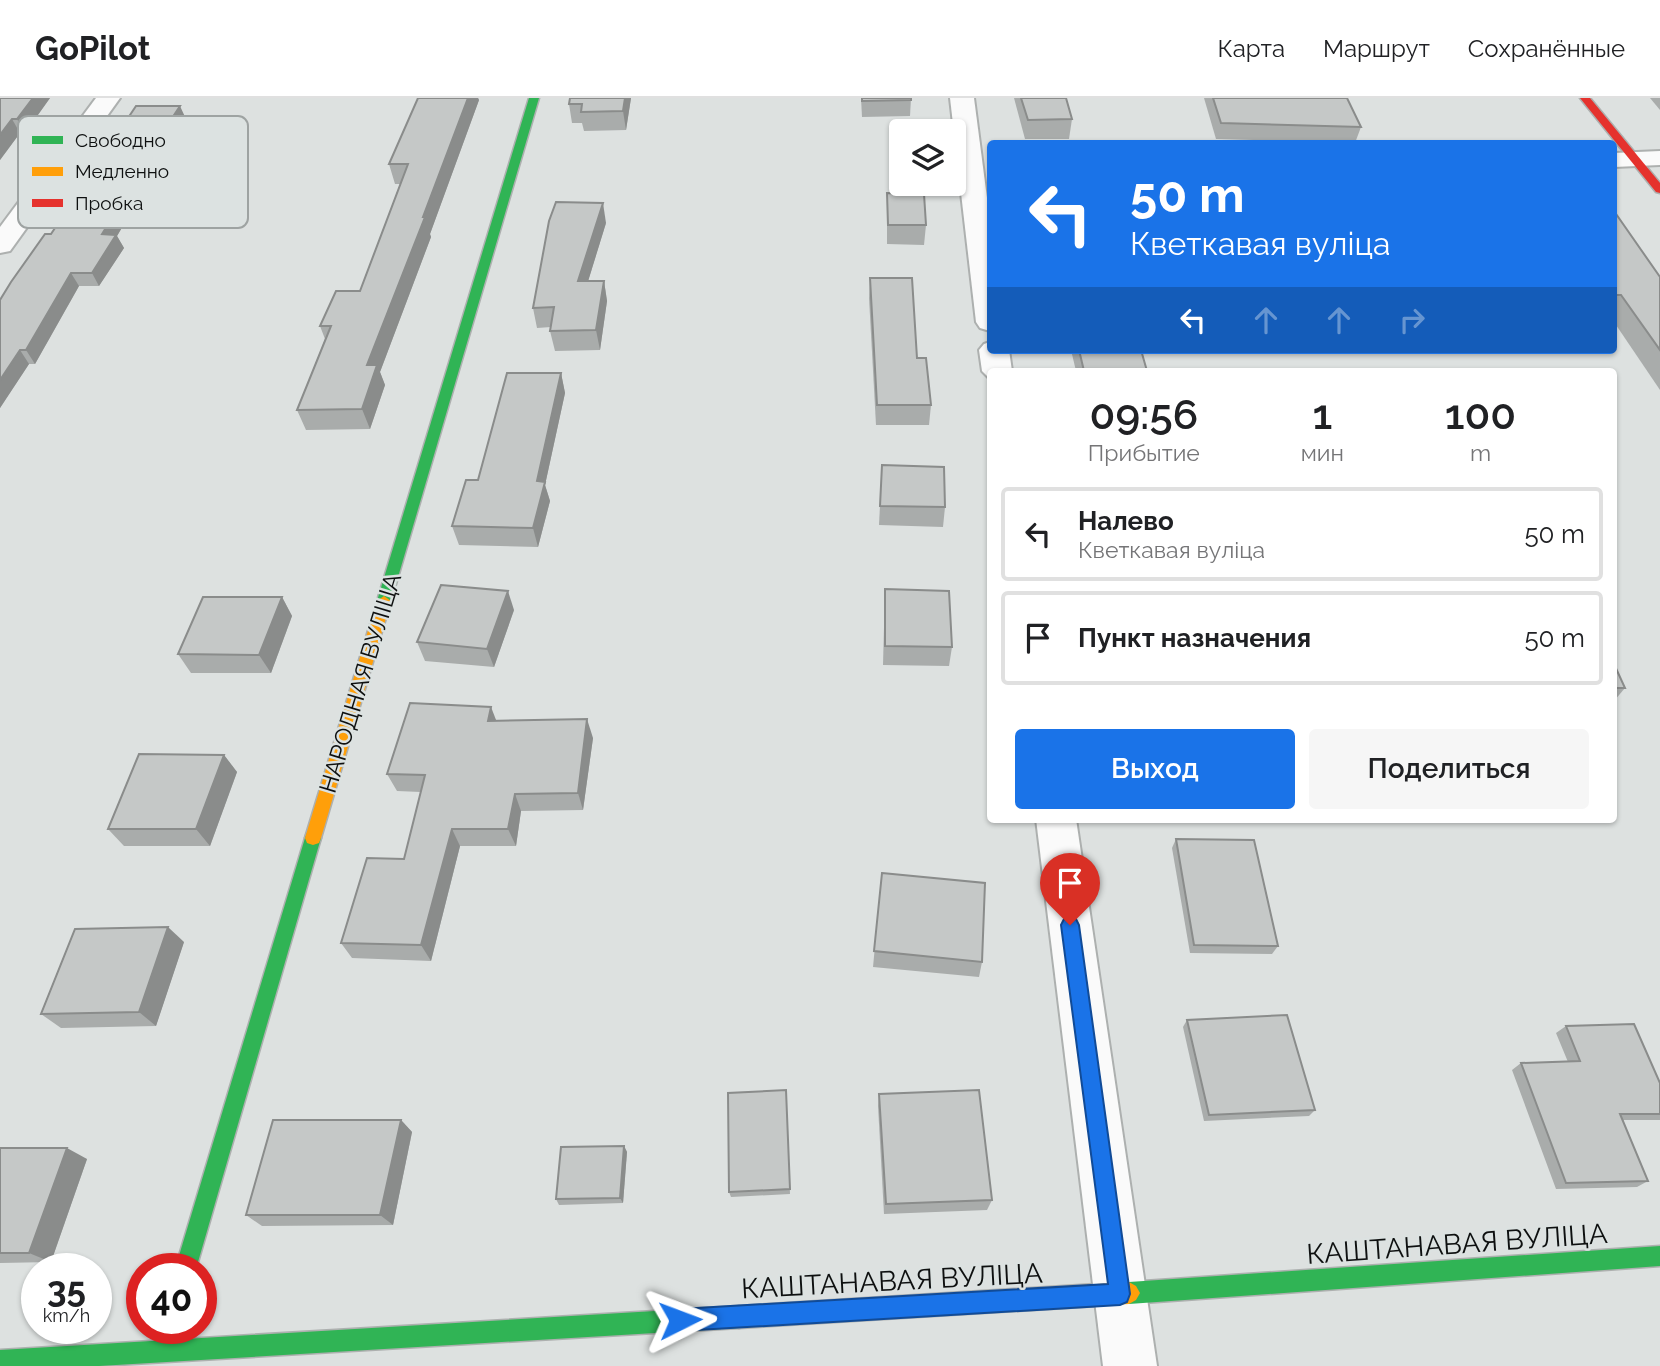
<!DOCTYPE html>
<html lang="ru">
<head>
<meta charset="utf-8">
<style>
  body { margin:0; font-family:Raleway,sans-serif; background:#f6f6f6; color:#202124; height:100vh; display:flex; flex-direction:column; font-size:26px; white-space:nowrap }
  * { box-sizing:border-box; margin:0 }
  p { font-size:23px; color:#757577 }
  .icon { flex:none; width:38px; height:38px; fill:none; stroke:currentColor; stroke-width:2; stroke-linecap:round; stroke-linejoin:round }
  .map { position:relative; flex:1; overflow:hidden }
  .panel { position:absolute; left:987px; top:270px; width:630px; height:455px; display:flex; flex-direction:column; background:#fff; border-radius:7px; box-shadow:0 2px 5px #0004 }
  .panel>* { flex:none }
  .guide { position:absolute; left:987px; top:42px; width:630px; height:214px; border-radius:7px; box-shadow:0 2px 5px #0004; background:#1a73e8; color:#fff; overflow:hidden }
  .tools { position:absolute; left:889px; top:21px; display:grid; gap:14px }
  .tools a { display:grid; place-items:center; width:77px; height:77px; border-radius:7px; background:#fff; box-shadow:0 2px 5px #0004; font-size:35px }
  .speed { position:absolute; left:21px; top:1155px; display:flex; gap:14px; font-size:35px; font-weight:700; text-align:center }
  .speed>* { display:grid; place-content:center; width:91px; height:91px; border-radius:50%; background:#fff; box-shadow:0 2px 5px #0004; line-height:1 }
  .speed small { font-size:18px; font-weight:400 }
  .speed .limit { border:10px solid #d22; background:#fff; color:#111 }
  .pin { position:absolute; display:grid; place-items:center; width:60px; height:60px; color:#fff; margin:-72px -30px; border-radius:50% 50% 50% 0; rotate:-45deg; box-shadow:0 0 7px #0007 }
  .pin .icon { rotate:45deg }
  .me { position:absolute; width:77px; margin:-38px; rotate:87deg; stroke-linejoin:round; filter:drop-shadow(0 0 5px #0008) }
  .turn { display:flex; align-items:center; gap:24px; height:147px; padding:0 28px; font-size:32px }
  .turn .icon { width:91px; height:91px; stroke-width:2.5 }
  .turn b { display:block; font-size:49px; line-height:60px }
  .lanes { display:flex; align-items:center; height:66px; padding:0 28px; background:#0003; justify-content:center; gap:35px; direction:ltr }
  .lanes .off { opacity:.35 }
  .eta { display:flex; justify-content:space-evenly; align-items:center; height:119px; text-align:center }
  .eta b { font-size:42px; font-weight:600; line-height:49px }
  .primary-button { display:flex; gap:14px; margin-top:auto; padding:14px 28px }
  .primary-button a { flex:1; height:80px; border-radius:7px; background:#1a73e8; color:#fff; font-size:28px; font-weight:600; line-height:80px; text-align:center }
  .primary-button a+a { background:#f6f6f6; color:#202124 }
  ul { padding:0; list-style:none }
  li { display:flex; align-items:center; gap:21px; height:94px; margin:0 14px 10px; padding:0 14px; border:4px solid #e0e0e0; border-radius:7px }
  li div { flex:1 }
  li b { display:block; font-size:26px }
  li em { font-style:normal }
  header { display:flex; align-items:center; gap:42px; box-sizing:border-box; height:98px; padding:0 35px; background:#fff; border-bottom:2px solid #e0e0e0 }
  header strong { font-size:33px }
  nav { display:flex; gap:38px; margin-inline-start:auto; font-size:24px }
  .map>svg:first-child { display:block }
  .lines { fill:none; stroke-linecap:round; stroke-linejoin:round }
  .street-casing { stroke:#adb0af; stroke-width:4 }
  .fast-casing { stroke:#adb0af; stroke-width:3 }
  .slow-casing { stroke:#adb0af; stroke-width:3 }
  .jam-casing { stroke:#adb0af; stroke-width:3 }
  .street { fill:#fafafa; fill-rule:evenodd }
  .fast { fill:#30b455; fill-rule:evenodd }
  .slow { fill:#ff9f0a; fill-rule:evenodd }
  .jam { fill:#e5322d; fill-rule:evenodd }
  .wall { fill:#a9acab }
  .shaded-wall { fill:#8a8c8b }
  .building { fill:#c5c8c7; stroke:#8a8c8b; stroke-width:2 }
  .route { fill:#1a73e8; stroke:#114b97; stroke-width:2 }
  .labels { text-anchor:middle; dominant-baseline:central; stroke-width:5; stroke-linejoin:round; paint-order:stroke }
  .street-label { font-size:24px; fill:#0e1010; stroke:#dce2e1 }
  .near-street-label { font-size:28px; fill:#0e1010; stroke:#dce2e1 }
  .key { fill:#dce2e1; stroke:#9ea3a2; stroke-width:2 }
  .key-label { font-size:19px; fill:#0e1010 }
</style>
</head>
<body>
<header>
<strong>GoPilot</strong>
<nav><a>Карта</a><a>Маршрут</a><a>Сохранённые</a></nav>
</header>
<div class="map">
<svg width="1660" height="1268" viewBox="0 0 1660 1268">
  <rect width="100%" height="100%" fill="#dde1e0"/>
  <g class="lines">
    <!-- street casing -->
    <g class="street-casing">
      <g id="street">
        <polygon points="96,0 120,0 10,153 0,155 0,129"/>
        <polygon points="950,0 974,0 990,123 990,233 980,230 976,224"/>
        <polygon points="1660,53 1660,67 1614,69 1614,55"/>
        <polygon points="990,244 990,252 1009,252 1012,273 990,273 990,281 982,273 979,252 984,246"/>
        <polygon points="1036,721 1076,721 1157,1268 1103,1268"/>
      </g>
    </g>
    <!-- fast casing -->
    <g class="fast-casing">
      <g id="fast">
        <polygon points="529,0 539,0 391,503 384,508 377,503"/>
        <polygon points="313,733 319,735 321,740 196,1171 175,1171 305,740 307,735"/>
        <polygon points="1660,1148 1660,1168 1129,1206 1122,1202 1118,1195 1122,1188 1129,1184"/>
        <polygon points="739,1208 747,1211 750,1219 747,1227 739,1230 99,1268 0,1268 0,1252"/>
      </g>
    </g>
    <!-- slow casing -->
    <g class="slow-casing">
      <g id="slow">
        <polygon points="384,498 391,503 321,740 319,745 313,747 307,745 305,740 377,503"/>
        <polygon points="1129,1184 1136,1188 1140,1195 1136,1202 1129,1206 739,1230 731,1227 728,1219 731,1211 739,1208"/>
      </g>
    </g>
    <!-- jam casing -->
    <g class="jam-casing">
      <polygon id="jam" points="1580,0 1590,0 1660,85 1660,95 1656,94"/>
    </g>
    <!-- street -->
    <use href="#street" class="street"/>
    <!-- fast -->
    <use href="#fast" class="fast"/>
    <!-- slow -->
    <use href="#slow" class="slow"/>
    <!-- jam -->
    <use href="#jam" class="jam"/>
  </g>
  <!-- wall -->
  <g class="wall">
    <polygon points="0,0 50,0 25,35 20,35 0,62"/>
    <polygon points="418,0 478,0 479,2 430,136 431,139 380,274 385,287 370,331 306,332 297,312 325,241 320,228 360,193 400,86 395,86 389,66"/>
    <polygon points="631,0 626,32 584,33 582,25 572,25 569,6"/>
    <polygon points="861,0 911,0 910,18 862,19"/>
    <polygon points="1014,0 1066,0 1072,21 1069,41 1025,41"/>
    <polygon points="1204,0 1347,0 1361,29 1355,45 1216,41"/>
    <polygon points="1650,0 1660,0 1660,12"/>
    <polygon points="186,21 159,62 160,65 117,138 124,150 99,188 79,188 35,266 29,266 0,310 0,202 51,136"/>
    <polygon points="887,95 926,127 924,147 887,146"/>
    <polygon points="1614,113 1660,179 1660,292 1614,224"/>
    <polygon points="606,125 588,183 604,183 607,203 600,252 555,253 550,233 551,229 537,230 533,210"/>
    <polygon points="870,180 917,260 931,307 929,327 876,327 869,200"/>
    <polygon points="1071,252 1141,252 1147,273 1076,273"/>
    <polygon points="561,275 565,295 545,387 550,403 538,449 459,447 452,428 478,382"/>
    <polygon points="882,367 945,409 943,429 879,427"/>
    <polygon points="885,491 952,549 949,568 883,567"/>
    <polygon points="282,499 292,518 271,575 191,575 178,556"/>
    <polygon points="514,512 494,569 425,563 417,544"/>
    <polygon points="1614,566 1625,590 1614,603"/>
    <polygon points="497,622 593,640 583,712 521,713 516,748 460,748 431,863 352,860 341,845 404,761 421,694 397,693 387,676"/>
    <polygon points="224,657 237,674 210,748 124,748 108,731"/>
    <polygon points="1176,741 1278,848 1272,856 1190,855 1172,750"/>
    <polygon points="882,775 982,864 979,879 873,869"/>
    <polygon points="184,844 156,928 61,930 41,916"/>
    <polygon points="1187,922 1315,1012 1309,1018 1204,1023 1183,929"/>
    <polygon points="1566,928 1660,985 1660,1022 1623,1022 1648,1083 1637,1089 1556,1091 1512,972 1521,965 1568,964 1556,935"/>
    <polygon points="786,992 790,1096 731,1099 729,1094"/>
    <polygon points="879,996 992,1102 987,1112 884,1116 878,1008"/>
    <polygon points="401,1022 412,1034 393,1127 262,1128 246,1117"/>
    <polygon points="624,1048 627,1054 623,1105 559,1107 556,1101"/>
    <polygon points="0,1050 87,1061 51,1164 0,1165"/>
  </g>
  <!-- shaded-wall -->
  <g class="shaded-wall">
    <polygon points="33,0 50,0 25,35 17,21"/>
    <polygon points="468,0 478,0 479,2 430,136 431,139 380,274 385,287 370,331 362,311 367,267"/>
    <polygon points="625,0 631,0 626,32 623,13"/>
    <polygon points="180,8 186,21 159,62 160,65 117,138 124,150 99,188 92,175 102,136 151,52"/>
    <polygon points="12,21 20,35 0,62 0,37"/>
    <polygon points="603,105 606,125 582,203 578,183"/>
    <polygon points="71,175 79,188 35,266 26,252"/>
    <polygon points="604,183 607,203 600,252 596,232"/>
    <polygon points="20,252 29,266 0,310 0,282"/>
    <polygon points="561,275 565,295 545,387 550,403 538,449 533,430 537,383"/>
    <polygon points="508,493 514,512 494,569 487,551"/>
    <polygon points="282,499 292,518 271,575 259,557"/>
    <polygon points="491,609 498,627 488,623"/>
    <polygon points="587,621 593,640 583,712 578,695"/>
    <polygon points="224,657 237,674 210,748 196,731"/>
    <polygon points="515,696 521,713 516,748 508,731"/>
    <polygon points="452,731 460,748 431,863 421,847"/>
    <polygon points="168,829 184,844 156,928 139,914"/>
    <polygon points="401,1022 412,1034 393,1127 380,1117"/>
    <polygon points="624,1048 627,1054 623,1105 620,1100"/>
    <polygon points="67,1050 87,1061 51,1164 29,1155"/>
  </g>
  <!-- building -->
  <g class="building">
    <polygon points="0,0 33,0 17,21 12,21 0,37"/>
    <polygon points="418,0 468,0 423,119 425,119 367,267 377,267 362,311 297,312 331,228 320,228 336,193 360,193 408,66 389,66"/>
    <polygon points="570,0 625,0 623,13 581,14 582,6 569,6"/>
    <polygon points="862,0 911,0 911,2 862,3"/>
    <polygon points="1021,0 1066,0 1072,21 1028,22"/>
    <polygon points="1213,0 1347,0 1361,29 1221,25"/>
    <polygon points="136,8 180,8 151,52 154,52 102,136 116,137 92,175 71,175 26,252 20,252 0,282 0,202 11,184 45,136 51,136"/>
    <polygon points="887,95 924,96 926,127 888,127"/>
    <polygon points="556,104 603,105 578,183 604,183 596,232 550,233 554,209 533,210 549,123"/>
    <polygon points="1614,113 1660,179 1660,252 1621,197 1614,197"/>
    <polygon points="870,180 912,180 917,260 926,260 931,307 877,307"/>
    <polygon points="1079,252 1141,252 1147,273 1084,273"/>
    <polygon points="507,275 561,275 537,383 545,384 533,430 452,428 466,382 478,382"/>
    <polygon points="882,367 944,369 945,409 880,408"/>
    <polygon points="441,487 508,493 487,551 417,544"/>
    <polygon points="885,491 949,493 952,549 885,548"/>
    <polygon points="203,499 282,499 259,557 178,556"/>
    <polygon points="1614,566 1625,590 1614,590"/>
    <polygon points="410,605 491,609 488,623 587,621 578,695 515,696 508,731 452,731 421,847 341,845 367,760 404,761 425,677 387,676"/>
    <polygon points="139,656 224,657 196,731 108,731"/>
    <polygon points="1176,741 1254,742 1278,848 1194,847"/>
    <polygon points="882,775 985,785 982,864 874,853"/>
    <polygon points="168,829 139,914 41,916 75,831"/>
    <polygon points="1287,917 1315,1012 1209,1017 1187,922"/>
    <polygon points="1634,926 1660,985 1660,1016 1620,1016 1648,1083 1566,1085 1521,965 1580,963 1566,928"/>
    <polygon points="786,992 790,1091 729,1094 728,995"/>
    <polygon points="979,992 992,1102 886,1106 879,996"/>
    <polygon points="273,1022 401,1022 380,1117 246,1117"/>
    <polygon points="624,1048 620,1100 556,1101 561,1049"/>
    <polygon points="0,1050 67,1050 29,1155 0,1155"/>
  </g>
  <!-- route -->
  <polygon class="route" points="1070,818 1076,821 1079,827 1130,1196 1127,1204 1120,1207 680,1233 673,1229 670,1222 673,1214 680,1211 1108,1186 1061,827 1064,821"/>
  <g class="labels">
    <!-- street labels -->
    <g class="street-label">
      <text transform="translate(360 585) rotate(-73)">НАРОДНАЯ ВУЛІЦА</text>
    </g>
    <!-- near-street labels -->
    <g class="near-street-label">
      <text transform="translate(1457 1146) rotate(-4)">КАШТАНАВАЯ ВУЛІЦА</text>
      <text transform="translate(892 1183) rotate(-3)">КАШТАНАВАЯ ВУЛІЦА</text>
    </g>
  </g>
  <!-- legend -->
  <rect x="18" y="18" width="230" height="112" rx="10" class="key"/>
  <rect x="32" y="38" width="31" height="8" fill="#30b455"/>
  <rect x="32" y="69" width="31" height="9" fill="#ff9f0a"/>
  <rect x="32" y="101" width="31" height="8" fill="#e5322d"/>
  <g class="key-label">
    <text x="75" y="49">Свободно</text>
    <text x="75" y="80">Медленно</text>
    <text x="75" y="112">Пробка</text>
  </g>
</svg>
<div class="tools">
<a><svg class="icon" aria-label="layers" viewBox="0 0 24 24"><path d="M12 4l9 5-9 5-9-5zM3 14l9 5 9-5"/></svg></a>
</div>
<div class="speed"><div>35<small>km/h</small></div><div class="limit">40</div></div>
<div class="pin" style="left:1070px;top:827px;background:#d93025"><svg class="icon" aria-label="arrive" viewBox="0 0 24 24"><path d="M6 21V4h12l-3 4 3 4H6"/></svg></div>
<svg class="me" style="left:680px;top:1222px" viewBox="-20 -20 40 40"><path d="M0-17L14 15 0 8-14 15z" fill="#1a73e8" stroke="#fff" stroke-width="4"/></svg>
<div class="guide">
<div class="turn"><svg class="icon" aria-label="left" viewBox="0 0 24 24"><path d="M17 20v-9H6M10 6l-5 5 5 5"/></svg><div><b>50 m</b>Кветкавая вуліца</div></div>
<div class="lanes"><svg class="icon" aria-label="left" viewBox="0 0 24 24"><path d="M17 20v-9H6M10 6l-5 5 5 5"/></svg><svg class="icon off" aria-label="ahead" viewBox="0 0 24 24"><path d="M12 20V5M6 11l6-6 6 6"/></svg><svg class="icon off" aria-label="ahead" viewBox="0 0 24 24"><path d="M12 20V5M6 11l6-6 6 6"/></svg><svg class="icon off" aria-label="right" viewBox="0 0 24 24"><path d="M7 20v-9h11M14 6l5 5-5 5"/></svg></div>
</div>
<section class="panel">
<div class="eta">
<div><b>09:56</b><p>Прибытие</p></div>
<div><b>1</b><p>мин</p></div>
<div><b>100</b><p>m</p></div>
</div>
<ul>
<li><svg class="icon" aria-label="left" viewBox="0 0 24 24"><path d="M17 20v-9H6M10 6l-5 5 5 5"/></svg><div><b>Налево</b><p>Кветкавая вуліца</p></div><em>50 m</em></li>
<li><svg class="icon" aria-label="arrive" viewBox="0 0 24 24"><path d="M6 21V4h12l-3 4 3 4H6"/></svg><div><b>Пункт назначения</b></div><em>50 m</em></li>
</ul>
<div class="primary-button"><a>Выход</a><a>Поделиться</a></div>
</section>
</div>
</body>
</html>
